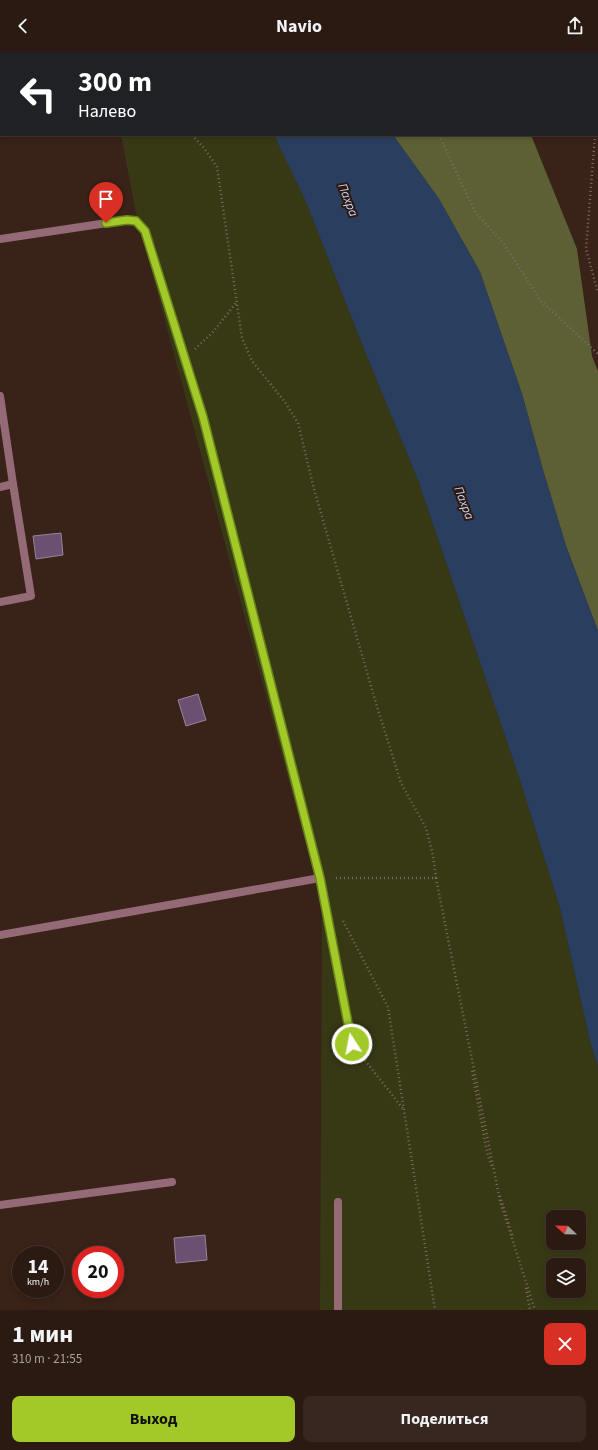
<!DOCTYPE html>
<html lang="ru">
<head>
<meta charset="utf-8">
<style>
  body { margin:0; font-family:"Source Sans 3",sans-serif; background:#372720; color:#f1f3f6; height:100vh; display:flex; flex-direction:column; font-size:15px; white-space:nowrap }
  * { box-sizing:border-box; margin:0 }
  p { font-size:13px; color:#a6a19f }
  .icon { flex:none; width:22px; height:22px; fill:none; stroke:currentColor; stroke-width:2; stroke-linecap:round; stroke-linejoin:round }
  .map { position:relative; height:1258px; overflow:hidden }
  .sheet { display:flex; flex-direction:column; background:#2b1a12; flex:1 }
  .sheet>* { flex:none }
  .hud { position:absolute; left:0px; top:0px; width:598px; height:84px; box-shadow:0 2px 6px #0003,0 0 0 1px #473832; background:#202124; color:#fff; overflow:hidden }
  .needle { width:26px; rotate:292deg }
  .tools { position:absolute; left:546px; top:1158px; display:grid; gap:8px }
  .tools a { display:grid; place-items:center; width:40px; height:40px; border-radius:8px; background:#2b1a12; box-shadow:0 2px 6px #0003,0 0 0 1px #473832; font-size:20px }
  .speed { position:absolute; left:12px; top:1194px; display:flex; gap:8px; font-size:20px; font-weight:700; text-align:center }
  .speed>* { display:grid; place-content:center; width:52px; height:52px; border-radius:50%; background:#2b1a12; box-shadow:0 2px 6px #0003,0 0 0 1px #473832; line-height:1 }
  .speed small { font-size:10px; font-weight:400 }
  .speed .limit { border:6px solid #d22; background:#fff; color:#111 }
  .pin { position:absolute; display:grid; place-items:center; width:34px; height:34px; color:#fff; margin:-41px -17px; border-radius:50% 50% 50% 0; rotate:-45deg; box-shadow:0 0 4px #0007 }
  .pin .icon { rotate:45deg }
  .me { position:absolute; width:44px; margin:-22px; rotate:349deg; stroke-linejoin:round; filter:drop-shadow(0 0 3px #0008) }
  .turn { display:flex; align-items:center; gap:14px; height:84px; padding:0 12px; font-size:18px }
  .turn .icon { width:52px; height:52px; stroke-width:2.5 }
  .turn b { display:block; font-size:28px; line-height:34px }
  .round { display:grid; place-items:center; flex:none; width:42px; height:42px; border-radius:8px; background:#372720 }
  .head { display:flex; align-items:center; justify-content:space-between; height:68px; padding:0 12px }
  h1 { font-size:24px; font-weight:700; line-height:30px }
  .action { display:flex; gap:8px; margin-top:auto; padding:8px 12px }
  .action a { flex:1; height:46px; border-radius:8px; background:#a2c928; color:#111; font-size:16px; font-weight:700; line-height:46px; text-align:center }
  .action a+a { background:#372720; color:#f1f3f6 }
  header { display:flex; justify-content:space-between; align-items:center; height:52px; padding:0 12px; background:#2b1a12; font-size:18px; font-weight:700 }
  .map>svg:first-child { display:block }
  .green { fill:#373915; fill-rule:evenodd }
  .forest { fill:#5d6035 }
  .water { fill:#2a3f5f }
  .building { fill:#6c5072; stroke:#97849b }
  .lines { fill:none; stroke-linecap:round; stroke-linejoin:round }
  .path { stroke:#7f6b62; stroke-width:2.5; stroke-dasharray:1 3; stroke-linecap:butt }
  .service { stroke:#946a76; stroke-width:8 }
  .route-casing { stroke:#69831a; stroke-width:10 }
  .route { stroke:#a2c928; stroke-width:7 }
  .labels { text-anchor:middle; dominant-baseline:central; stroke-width:4; stroke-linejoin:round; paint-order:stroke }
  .water-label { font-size:13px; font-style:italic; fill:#c1d9fc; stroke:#2f190e }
</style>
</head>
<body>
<header><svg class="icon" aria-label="back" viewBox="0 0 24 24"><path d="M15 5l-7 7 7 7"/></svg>Navio<svg class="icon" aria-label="share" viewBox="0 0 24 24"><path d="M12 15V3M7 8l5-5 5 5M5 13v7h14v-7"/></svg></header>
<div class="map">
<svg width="598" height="1258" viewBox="0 0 598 1258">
  <rect width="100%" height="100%" fill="#392218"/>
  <!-- green -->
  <path class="green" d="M121 83H274L306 150 366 302 418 428 518 722 560 856 591 993 598 1014V1258H320L322 852 136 161ZM553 1165H579V1191H553ZM553 1213H579V1239H553Z"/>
  <!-- forest -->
  <polygon class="forest" points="393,83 531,83 577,197 592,304 598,319 598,579 566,494 543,418 522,342 480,220 439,147"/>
  <!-- water -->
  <polygon class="water" points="274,83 393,83 439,147 480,220 522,342 543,418 566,494 598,579 598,1014 591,993 560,856 518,722 418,428 366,302 306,150"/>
  <!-- building -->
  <g class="building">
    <polygon points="61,481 63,503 36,507 33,484"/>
    <polygon points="198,642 206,668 186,674 178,648"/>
    <polygon points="205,1183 207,1208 176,1211 174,1186"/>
  </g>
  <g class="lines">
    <!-- path -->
    <g class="path">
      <polyline points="117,0 118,1"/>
      <polyline points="400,0 401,1"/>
      <polyline points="597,61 598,61"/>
      <polyline points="192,83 204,96 217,115 242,286 252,309 285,350 298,371 314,437 375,648 401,731 426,776 433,803 436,826 333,826"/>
      <polyline points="439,83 475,160 504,192 540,248 598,302"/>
      <polyline points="595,83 586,197 598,241"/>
      <polyline points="195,297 213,280 236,251"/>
      <polyline points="436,826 500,1149 535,1258"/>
      <polyline points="343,869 388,955 435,1258"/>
      <polyline points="360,1002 404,1058"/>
      <polyline points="472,1019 487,1100 492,1116"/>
      <polyline points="500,1144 513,1185"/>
      <polyline points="526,1236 530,1258"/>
    </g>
    <!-- service -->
    <g class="service">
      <polyline points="0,187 127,168 136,169 145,179 203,365 320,826 352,992"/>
      <polyline points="0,344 13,432"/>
      <polyline points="0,435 13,432 31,544 0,550"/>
      <polyline points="0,883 320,826"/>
      <polyline points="338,1150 338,1258"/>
      <polyline points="0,1153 172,1130"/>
    </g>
  </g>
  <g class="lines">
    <!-- route casing -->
    <g class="route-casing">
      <polyline id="route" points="106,171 127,168 136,169 145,179 203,365 320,826 352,992"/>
    </g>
    <!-- route -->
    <use href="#route" class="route"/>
  </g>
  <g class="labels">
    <!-- water labels -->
    <g class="water-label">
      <text transform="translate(348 148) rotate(69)">Пахра</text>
      <text transform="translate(464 451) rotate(69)">Пахра</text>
    </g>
  </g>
</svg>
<div class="tools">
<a><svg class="needle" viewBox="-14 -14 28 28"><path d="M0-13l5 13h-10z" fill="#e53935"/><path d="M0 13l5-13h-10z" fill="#a6a19f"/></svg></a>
<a><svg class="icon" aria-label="layers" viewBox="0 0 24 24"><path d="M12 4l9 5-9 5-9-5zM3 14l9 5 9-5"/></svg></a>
</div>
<div class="speed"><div>14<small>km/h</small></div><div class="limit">20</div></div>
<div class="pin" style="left:106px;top:171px;background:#d93025"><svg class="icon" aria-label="arrive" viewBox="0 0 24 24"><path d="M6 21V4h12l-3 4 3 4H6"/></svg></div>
<svg class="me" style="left:352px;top:992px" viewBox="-20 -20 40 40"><circle r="17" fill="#a2c928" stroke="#fff" stroke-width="3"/><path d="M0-11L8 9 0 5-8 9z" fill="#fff"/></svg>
<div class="hud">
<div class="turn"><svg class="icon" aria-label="left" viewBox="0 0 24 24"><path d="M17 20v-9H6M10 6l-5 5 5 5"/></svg><div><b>300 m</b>Налево</div></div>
</div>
</div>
<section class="sheet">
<div class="head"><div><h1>1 мин</h1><p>310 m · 21:55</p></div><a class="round" style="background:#d93025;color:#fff"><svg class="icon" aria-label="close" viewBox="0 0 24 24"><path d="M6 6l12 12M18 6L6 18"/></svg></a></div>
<div class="action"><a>Выход</a><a>Поделиться</a></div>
</section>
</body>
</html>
